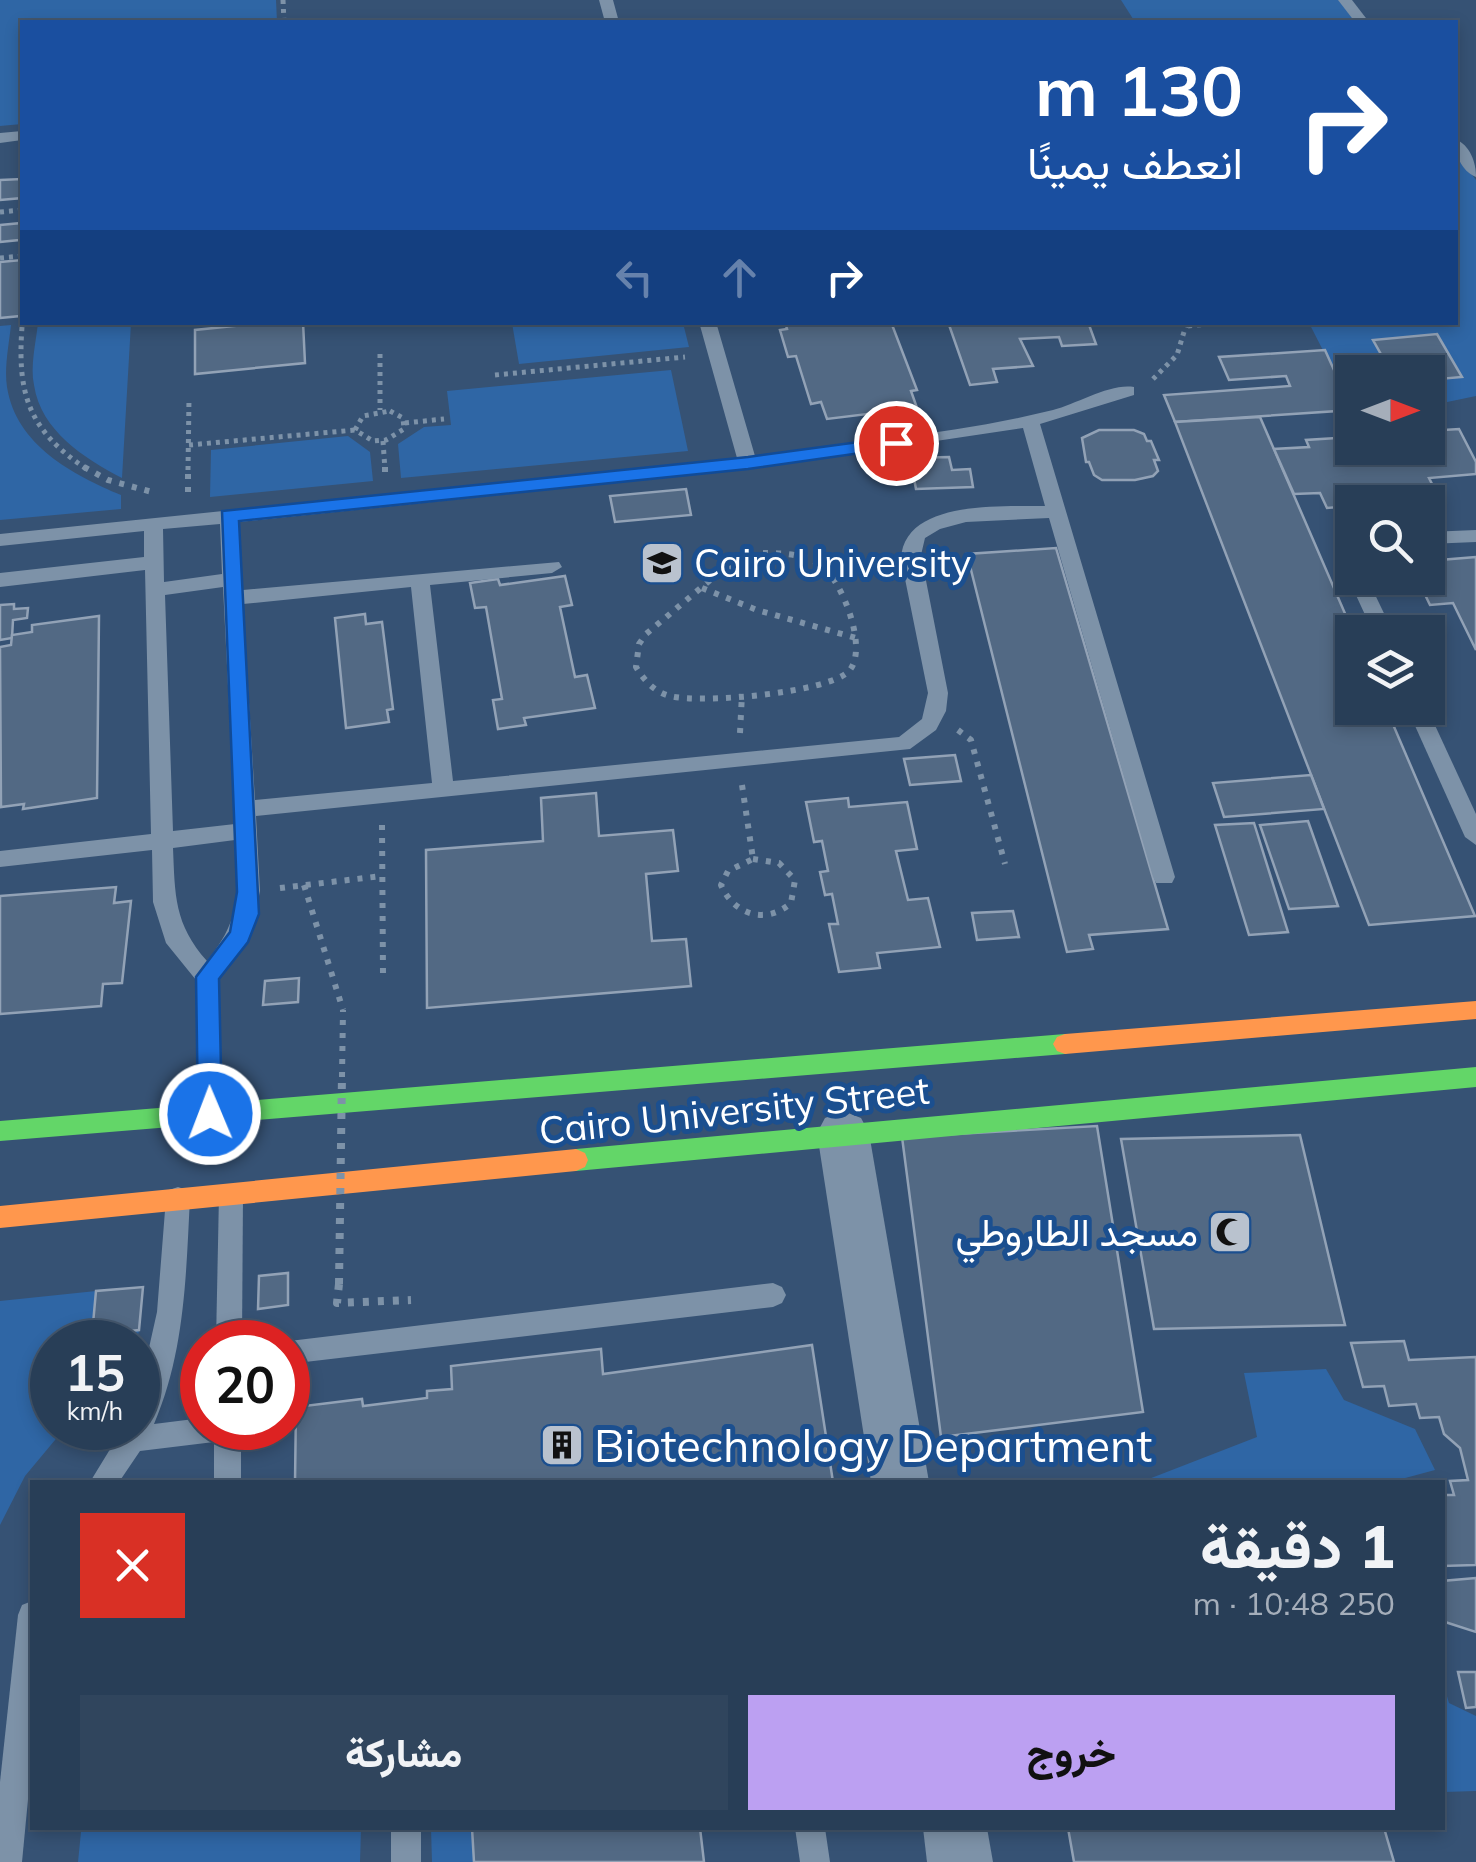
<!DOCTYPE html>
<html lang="ar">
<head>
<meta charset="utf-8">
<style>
  body { margin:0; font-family:Mulish,Vazirmatn,sans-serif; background:#30455d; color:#f1f3f6; direction:rtl; height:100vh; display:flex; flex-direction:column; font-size:38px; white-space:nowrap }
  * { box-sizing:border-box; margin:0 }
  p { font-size:32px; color:#a5aeba }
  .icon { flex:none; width:55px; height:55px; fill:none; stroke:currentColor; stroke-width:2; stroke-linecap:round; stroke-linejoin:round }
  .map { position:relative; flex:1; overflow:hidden; direction:ltr }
  .drawer { position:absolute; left:30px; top:1480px; width:1415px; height:350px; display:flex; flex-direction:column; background:#283e57; border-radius:0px; box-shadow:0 5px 15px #0003,0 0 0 2px #44576d; direction:rtl }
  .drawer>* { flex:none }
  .banner { position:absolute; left:20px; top:20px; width:1438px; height:305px; border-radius:0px; box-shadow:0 5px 15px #0003,0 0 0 2px #44576d; direction:rtl; background:#1a4fa0; color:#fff; overflow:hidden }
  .needle { width:65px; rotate:90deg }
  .buttons { position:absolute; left:1335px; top:355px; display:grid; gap:20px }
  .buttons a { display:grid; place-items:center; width:110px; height:110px; border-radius:0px; background:#283e57; box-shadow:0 5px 15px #0003,0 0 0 2px #44576d; font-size:50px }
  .speed { position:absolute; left:30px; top:1320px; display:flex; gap:20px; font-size:50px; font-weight:700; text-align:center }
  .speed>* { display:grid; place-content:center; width:130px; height:130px; border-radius:50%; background:#283e57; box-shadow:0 5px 15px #0003,0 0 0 2px #44576d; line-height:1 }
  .speed small { font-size:25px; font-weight:400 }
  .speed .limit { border:15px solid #d22; background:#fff; color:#111 }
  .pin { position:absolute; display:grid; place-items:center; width:85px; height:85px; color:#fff; margin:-42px; border:5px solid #fff; border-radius:50%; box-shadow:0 2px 10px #0007 }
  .me { position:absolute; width:110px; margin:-55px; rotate:359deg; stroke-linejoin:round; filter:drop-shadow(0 0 8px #0008) }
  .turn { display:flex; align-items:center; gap:35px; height:210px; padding:0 50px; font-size:45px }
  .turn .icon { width:130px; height:130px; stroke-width:2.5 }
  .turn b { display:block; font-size:70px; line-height:85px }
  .lanes { display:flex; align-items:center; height:95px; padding:0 50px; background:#0003; justify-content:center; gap:50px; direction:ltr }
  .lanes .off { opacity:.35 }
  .round { display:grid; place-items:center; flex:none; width:105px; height:105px; border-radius:0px; background:#30455d }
  .head { display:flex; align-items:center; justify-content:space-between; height:170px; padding:0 50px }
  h1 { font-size:60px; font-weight:800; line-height:75px }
  .primary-button { display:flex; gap:20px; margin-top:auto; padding:20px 50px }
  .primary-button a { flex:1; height:115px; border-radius:0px; background:#bca0f2; color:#111; font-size:40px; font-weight:800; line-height:115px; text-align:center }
  .primary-button a+a { background:#30455d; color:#f1f3f6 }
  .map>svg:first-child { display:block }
  .green { fill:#2f66a5 }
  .building { fill:#526984; stroke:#92a2b6; stroke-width:2.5 }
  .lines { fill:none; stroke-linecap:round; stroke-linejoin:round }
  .path-far2 { stroke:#7d92a8; stroke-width:5; stroke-dasharray:4 5; stroke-linecap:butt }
  .path-far1 { stroke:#7d92a8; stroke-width:6; stroke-dasharray:5 8; stroke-linecap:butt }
  .path { stroke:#7d92a8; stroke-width:8; stroke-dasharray:6 9; stroke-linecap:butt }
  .lane { fill:#7d92a8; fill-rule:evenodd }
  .street { fill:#7d92a8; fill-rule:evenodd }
  .fast { fill:#63d668; fill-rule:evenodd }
  .slow { fill:#ff974d; fill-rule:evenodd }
  .path-bridge-far1 { stroke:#7d92a8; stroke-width:6; stroke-dasharray:5 8; stroke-linecap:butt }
  .path-bridge { stroke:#7d92a8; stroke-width:8; stroke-dasharray:6 9; stroke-linecap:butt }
  .route { fill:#1a73e8; stroke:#114b97; stroke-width:2.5 }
  .labels { text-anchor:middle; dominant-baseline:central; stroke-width:10; stroke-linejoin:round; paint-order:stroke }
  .poi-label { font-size:38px; fill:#fff; stroke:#1b4f8f; text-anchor:start }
  .street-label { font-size:38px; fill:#fff; stroke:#1b4f8f }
  .near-poi-label { font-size:45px; fill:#fff; stroke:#1b4f8f; text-anchor:start }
</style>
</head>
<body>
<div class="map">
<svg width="1476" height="1862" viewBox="0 0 1476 1862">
  <rect width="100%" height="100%" fill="#365274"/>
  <!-- green -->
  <g class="green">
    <polygon points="0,0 276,0 277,22 22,22 22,124 0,126"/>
    <polygon points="1121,0 1340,0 1357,22 1135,22"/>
    <polygon points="1455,152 1476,180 1476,396 1428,406 1428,372 1352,372 1352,407 1309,323 1455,322"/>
    <path d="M38 323H131L122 478C84 458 41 431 34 385 30 366 36 342 38 323Z"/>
    <polygon points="512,323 683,323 689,347 519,364"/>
    <path d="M11 325C9 344 4 368 7 387 16 445 73 475 121 495V509L0 520V326Z"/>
    <polygon points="671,370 688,451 401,478 398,444 424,427 451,425 447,391"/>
    <polygon points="348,436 370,452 373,481 210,497 211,450"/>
    <polygon points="96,1291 92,1335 139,1330 137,1342 52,1342 52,1428 65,1428 25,1476 0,1525 0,1301"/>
    <polygon points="1326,1369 1344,1400 1415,1429 1435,1470 1394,1481 1366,1482 1141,1482 1257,1437 1244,1373"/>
    <polygon points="1443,1683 1449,1703 1476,1716 1476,1791 1444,1792"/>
    <polygon points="121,1828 361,1828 360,1862 78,1862 81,1832"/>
    <polygon points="431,1828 472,1828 474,1862 432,1862"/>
  </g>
  <!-- building -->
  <g class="building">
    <polygon points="22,179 22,198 0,200 0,180"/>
    <polygon points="22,223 19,240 0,242 0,225"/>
    <polygon points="22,260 20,316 0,318 0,262"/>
    <polygon points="274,322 303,322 305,363 195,374 195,330"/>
    <polygon points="785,322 891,322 917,390 911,391 917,408 827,419 821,402 811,404 796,356 788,357 780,330 787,329"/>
    <polygon points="948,322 1088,322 1096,344 1062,346 1059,337 1020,339 1033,366 993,369 997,382 970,385"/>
    <polygon points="1437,334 1462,377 1428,380 1428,372 1391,372 1373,340"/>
    <polygon points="1325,350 1352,410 1175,422 1164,395 1290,386 1286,376 1229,380 1219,357"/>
    <polygon points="1260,417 1353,632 1352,708 1386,708 1475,916 1369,925 1175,422"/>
    <polygon points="1459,429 1476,462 1476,474 1429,478 1432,484 1344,490 1352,506 1327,508 1320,493 1294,494 1274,449 1309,447 1306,440 1352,437 1352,448 1428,448 1428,431"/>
    <polygon points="1099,430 1134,430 1144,434 1147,441 1151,441 1159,460 1154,460 1158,471 1153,476 1135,480 1102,480 1094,475 1089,462 1086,462 1082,438"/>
    <polygon points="949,457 952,470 970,469 973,487 916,489 910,458"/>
    <polygon points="686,489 691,515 615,522 610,496"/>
    <polygon points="1056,548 1168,929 1089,935 1093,949 1067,952 967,554"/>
    <polygon points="1476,557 1476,650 1453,603 1430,605 1417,578 1428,578 1428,561"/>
    <polygon points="565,576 572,605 560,607 575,677 587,675 595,708 524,718 526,725 498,729 493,700 502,699 486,607 475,608 470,583 498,579 500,585"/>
    <polygon points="14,604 14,609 28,608 27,618 13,620 12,638 0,640 0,605"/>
    <polygon points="365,614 366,624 382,622 393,709 387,710 389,722 346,728 335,618"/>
    <polygon points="99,616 97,798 23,809 24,804 1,807 0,647 11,645 12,635 32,632 32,625"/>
    <polygon points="955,755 961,781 910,785 904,759"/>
    <polygon points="1311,775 1324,809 1224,817 1213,783"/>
    <polygon points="596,793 599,836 673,830 678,871 646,874 652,941 686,939 691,986 427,1008 426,850 543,841 541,798"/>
    <polygon points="848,798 849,807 907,802 917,849 896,851 908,900 928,898 940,947 877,953 880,968 839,972 829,924 838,924 832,894 825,895 820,872 828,871 822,841 814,842 806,802"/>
    <polygon points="1308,821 1338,906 1289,909 1260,825"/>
    <polygon points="1254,823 1288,932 1249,935 1215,825"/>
    <polygon points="116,887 114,903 131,901 122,983 103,984 101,1006 0,1014 0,896"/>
    <polygon points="1013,911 1019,937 977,940 972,913"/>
    <polygon points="299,978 298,1002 263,1005 265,981"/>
    <polygon points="1097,1126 1143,1412 941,1437 902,1137"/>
    <polygon points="1300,1135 1345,1325 1154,1329 1121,1139"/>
    <polygon points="288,1273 288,1305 258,1309 259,1276"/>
    <polygon points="143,1287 139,1330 92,1335 96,1291"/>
    <polygon points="1404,1341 1409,1360 1476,1357 1476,1565 1442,1566 1442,1495 1454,1495 1450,1481 1468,1480 1460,1448 1444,1434 1439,1417 1420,1418 1416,1404 1389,1406 1384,1386 1363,1387 1351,1343"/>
    <polygon points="812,1345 833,1482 295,1482 296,1407 362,1399 363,1406 427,1398 427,1391 452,1389 451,1366 601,1349 603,1374"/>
    <polygon points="1476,1578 1476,1632 1442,1621 1442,1581"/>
    <polygon points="1458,1672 1476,1672 1476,1707 1466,1708"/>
    <polygon points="472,1828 700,1828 704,1862 474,1862"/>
    <polygon points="1068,1828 1384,1828 1394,1862 1074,1862"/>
  </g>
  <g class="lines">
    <!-- path-far2 -->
    <g class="path-far2">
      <polyline points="283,0 284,22"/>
      <polyline points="0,212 22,210"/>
      <polyline points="0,258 22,256"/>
      <polyline points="1188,326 1226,322"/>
      <path d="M22 327C17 395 29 431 88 470"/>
      <polyline points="380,354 380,410"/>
      <polyline points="495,375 685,357"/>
      <polyline points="1153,379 1177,355 1187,322"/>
      <polygon points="390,411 403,418 404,429 386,440 373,441 355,430 363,416"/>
      <polyline points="405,423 444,419"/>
      <polyline points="383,441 385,470"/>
      <polyline points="189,445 355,430"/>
      <polyline points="188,470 189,398"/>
    </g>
    <!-- path-far1 -->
    <g class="path-far1">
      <polyline points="84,467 108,480 152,492"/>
      <polyline points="385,467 385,475"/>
      <polyline points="188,492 188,467"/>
      <path d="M763 553C783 553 805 554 822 566 842 581 869 649 849 671 828 693 700 704 670 696 654 692 644 680 636 667L639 644 646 634 715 576Z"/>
      <polyline points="702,588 757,610 856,638"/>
      <polyline points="958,730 971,740 1005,864"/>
      <polyline points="740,733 742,694"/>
      <polyline points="742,785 753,859"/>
      <polyline points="382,825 383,974"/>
      <path d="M753 859 779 863 795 880 791 903C766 925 734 915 721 885L728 871Z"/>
      <polyline points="304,885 343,1010"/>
      <polyline points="280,888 382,876"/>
    </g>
    <!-- path -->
    <polyline class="path" points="339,1284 337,1303 411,1300"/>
    <!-- lane -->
    <g class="lane">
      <polygon points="599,0 613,0 619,22 605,22"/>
      <polygon points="1338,0 1352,0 1369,22 1355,22"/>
      <polygon points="22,131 22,140 0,143 0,133"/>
      <path d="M1455 139C1470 145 1476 162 1476 177 1461 171 1455 154 1455 139Z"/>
      <path d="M699 322H716L755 456C854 442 956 434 1053 410 1077 404 1110 383 1134 387V395L1040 424 1175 877 1172 883H1156L1153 877 1049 518 966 522 940 529 925 538 921 555 948 693 946 711 936 730 910 749 256 816 260 891 251 936 219 979 222 1114 219 1121 210 1124 201 1121 198 1114 196 980 166 943 153 902 152 850 0 867V851L151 834 145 570 0 587V573L144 557V531L0 546V534L737 458ZM1023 428 1045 506C1003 507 904 499 901 559L928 693 922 719 899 737 453 781 430 585 552 573 562 567 559 562 243 590 239 522 748 469ZM220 524 222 574 164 582 163 529ZM223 587 235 824 173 831 165 595ZM411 587 432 783 255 800 243 604ZM235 840C238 894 242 918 207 961 174 924 175 895 173 848Z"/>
      <polygon points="1476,530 1476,542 1428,544 1428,532"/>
      <polygon points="1352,544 1352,570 1342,564 1342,550"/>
      <polygon points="1351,573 1352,578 1367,578 1393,632 1373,632 1348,578"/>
      <polygon points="1407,708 1427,708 1476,814 1476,845 1465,837"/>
      <polygon points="231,1184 240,1187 243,1195 242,1342 216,1342 219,1195 222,1187"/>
      <path d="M178 1187 187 1190 190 1198C186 1275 185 1352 154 1424L202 1418V1428H241V1482H214V1442L140 1451 119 1482H90L123 1428H138V1397L157 1312 166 1198 169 1190Z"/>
      <polygon points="773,1283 782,1287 786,1295 782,1303 773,1307 288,1364 288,1342 281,1342"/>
      <polygon points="32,1601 32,1758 22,1862 0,1862 0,1782 18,1615 22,1605"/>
      <rect x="391" y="1828" width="30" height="34"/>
      <polygon points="795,1828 825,1828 830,1862 800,1862"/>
    </g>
    <!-- street -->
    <g class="street">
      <polygon points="843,1111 861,1118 869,1133 929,1482 871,1482 817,1133 825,1118"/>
      <polygon points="923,1828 987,1828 993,1862 927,1862"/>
    </g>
    <!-- fast -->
    <g class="fast">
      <polygon points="1065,1034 1073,1037 1077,1044 1073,1051 1065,1054 0,1141 0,1121"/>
      <polygon points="1476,1067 1476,1087 576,1171 567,1167 564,1160 567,1153 576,1149"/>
    </g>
    <!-- slow -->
    <g class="slow">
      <polygon points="1476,1001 1476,1019 1065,1054 1057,1051 1053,1044 1057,1037 1065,1034"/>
      <polygon points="576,1149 585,1153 588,1160 585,1167 576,1171 0,1228 0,1206"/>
    </g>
    <!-- path-bridge-far1 -->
    <polyline class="path-bridge-far1" points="342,1077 343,1010"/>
    <!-- path-bridge -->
    <polyline class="path-bridge" points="339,1284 342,1075"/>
  </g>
  <!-- route -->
  <polygon class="route" points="896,437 903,439 903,447 748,469 239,521 259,914 248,942 219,979 222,1114 219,1121 210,1124 202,1121 198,1114 196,977 230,932 237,892 222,511 748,457"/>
  <!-- icons -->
  <defs>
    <g id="university-square" transform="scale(2.25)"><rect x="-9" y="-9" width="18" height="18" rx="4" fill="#b9c2ce" stroke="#1b4f8f"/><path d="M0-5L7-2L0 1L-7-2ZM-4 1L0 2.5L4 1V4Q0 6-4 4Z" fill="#111"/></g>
    <g id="mosque-square" transform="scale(2.25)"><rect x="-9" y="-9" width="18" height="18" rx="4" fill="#b9c2ce" stroke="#1b4f8f"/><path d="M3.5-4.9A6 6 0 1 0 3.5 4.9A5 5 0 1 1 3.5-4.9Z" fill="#111"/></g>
    <g id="building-square" transform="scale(2.25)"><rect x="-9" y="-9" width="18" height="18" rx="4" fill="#b9c2ce" stroke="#1b4f8f"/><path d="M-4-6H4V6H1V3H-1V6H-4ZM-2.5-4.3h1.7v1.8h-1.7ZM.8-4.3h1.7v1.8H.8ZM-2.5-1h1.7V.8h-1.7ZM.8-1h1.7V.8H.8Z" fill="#111"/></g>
  </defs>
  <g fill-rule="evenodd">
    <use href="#university-square" x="662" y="563"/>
    <use href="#mosque-square" x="1230" y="1232"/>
    <use href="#building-square" x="562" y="1445"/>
  </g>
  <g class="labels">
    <!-- poi labels -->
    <g class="poi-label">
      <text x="694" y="563">Cairo University</text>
      <text x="1198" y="1232" text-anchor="end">مسجد الطاروطي</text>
    </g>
    <!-- street labels -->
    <g class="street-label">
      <text transform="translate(734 1110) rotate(-6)">Cairo University Street</text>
    </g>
    <!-- near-poi labels -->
    <g class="near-poi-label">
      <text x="594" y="1445">Biotechnology Department</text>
    </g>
  </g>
</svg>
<div class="buttons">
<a><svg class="needle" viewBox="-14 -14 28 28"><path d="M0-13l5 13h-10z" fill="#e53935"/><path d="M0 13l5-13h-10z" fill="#a5aeba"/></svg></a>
<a><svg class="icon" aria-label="search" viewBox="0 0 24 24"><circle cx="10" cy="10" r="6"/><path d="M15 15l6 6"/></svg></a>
<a><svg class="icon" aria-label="layers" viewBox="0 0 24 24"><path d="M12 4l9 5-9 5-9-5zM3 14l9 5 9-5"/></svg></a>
</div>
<div class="speed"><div>15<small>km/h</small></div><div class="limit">20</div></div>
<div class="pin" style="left:896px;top:443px;background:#d93025"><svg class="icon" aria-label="arrive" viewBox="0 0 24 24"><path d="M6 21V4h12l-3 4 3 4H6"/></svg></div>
<svg class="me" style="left:210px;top:1114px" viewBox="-20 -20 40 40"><circle r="17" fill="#1a73e8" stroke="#fff" stroke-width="3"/><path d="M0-11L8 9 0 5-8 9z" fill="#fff"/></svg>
<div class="banner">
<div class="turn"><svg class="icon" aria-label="right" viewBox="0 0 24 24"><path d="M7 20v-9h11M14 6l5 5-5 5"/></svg><div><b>130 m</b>انعطف يمينًا</div></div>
<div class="lanes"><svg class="icon off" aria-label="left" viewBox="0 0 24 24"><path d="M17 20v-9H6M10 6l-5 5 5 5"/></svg><svg class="icon off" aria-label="ahead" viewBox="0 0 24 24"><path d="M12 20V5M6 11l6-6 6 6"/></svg><svg class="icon" aria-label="right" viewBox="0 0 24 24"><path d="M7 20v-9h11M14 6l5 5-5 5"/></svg></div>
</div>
<section class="drawer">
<div class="head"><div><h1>1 دقيقة</h1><p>250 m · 10:48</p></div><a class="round" style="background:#d93025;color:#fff"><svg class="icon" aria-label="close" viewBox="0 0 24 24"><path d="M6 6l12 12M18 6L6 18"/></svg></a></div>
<div class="primary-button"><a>خروج</a><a>مشاركة</a></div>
</section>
</div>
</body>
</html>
